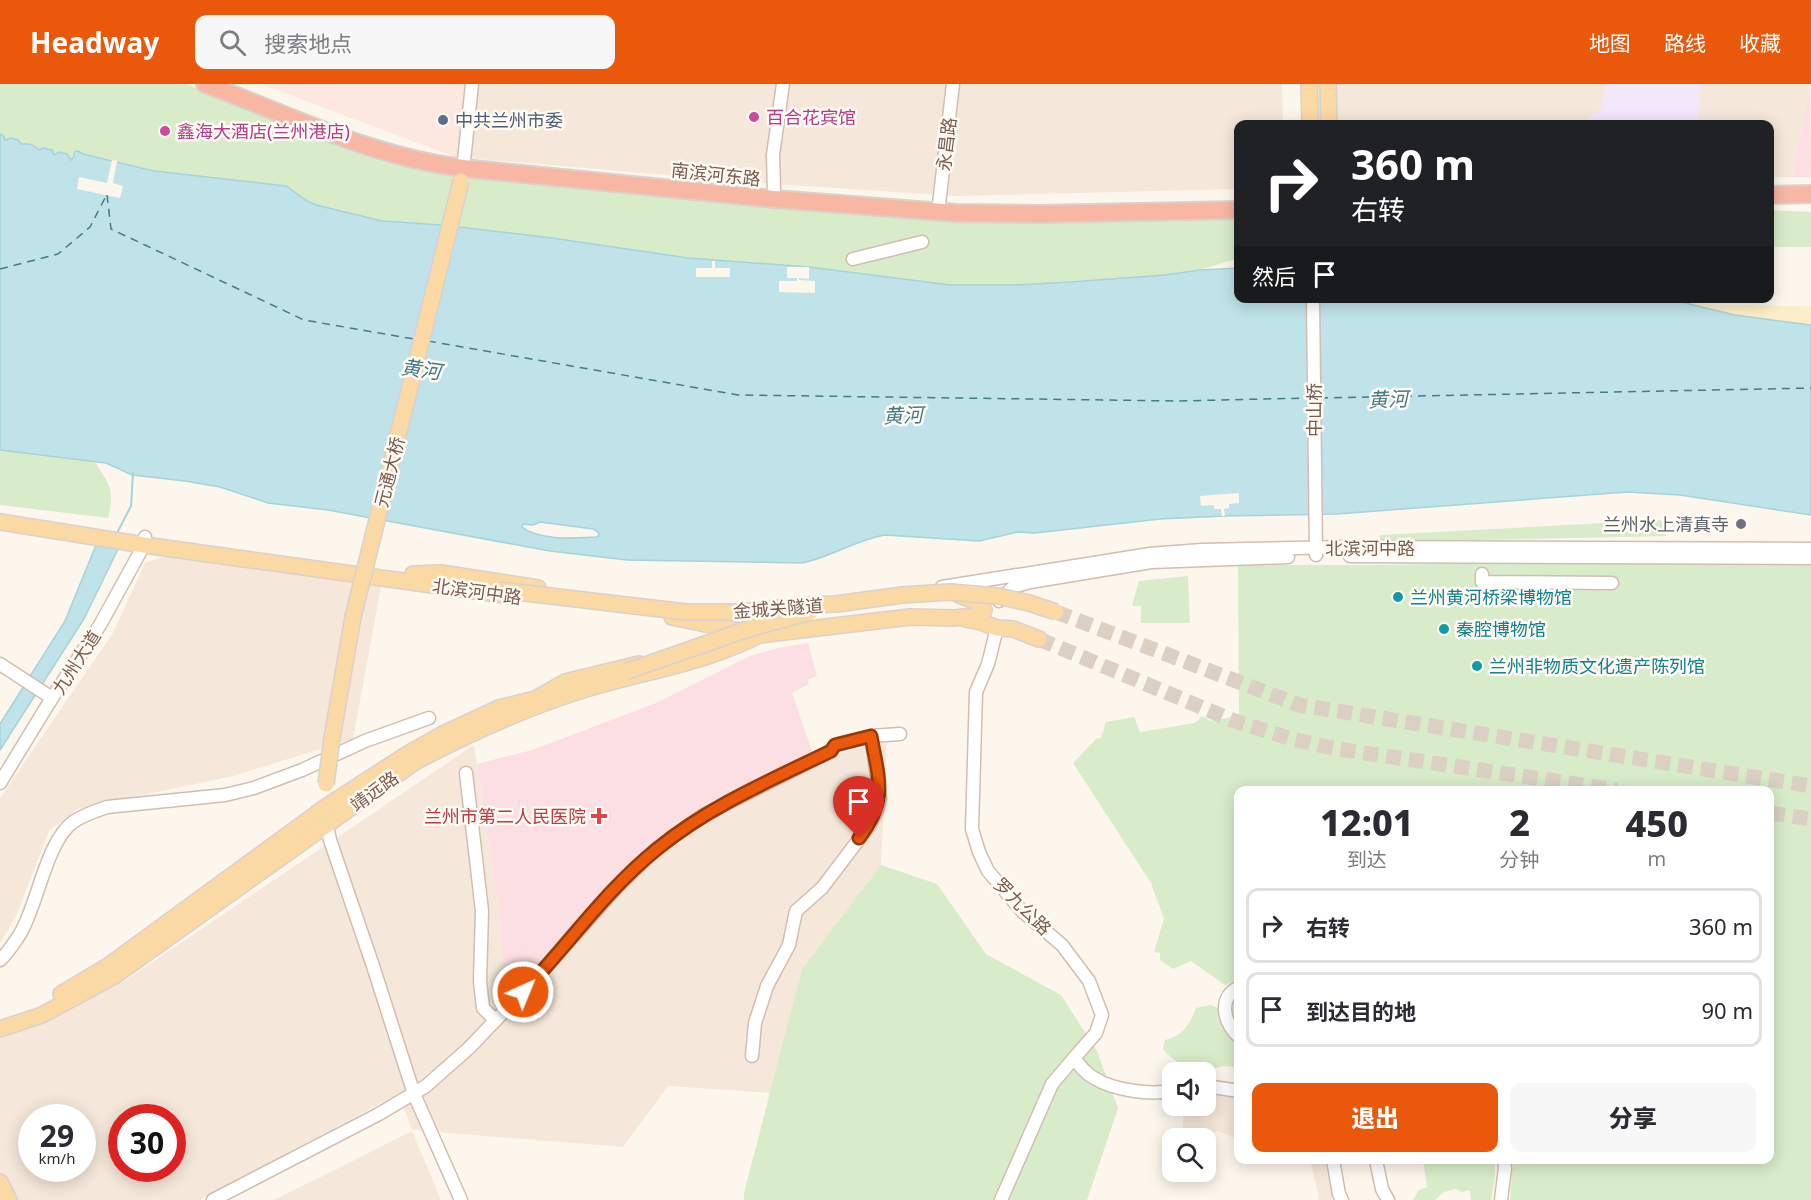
<!DOCTYPE html>
<html lang="zh">
<head>
<meta charset="utf-8">
<style>
  body { margin:0; font-family:"Noto Sans","Noto Sans SC",sans-serif; background:#f7f7f7; color:#2b2b33; height:100vh; display:flex; flex-direction:column; font-size:22px; white-space:nowrap }
  * { box-sizing:border-box; margin:0 }
  p { font-size:20px; color:#7c7c81 }
  .icon { flex:none; width:33px; height:33px; fill:none; stroke:currentColor; stroke-width:2; stroke-linecap:round; stroke-linejoin:round }
  .map { position:relative; flex:1; overflow:hidden }
  .sheet { position:absolute; left:1234px; top:702px; width:540px; height:378px; display:flex; flex-direction:column; background:#fff; border-radius:12px; box-shadow:0 3px 15px #0003 }
  .sheet>* { flex:none }
  .banner { position:absolute; left:1234px; top:36px; width:540px; height:183px; border-radius:12px; box-shadow:0 3px 15px #0003; background:#202124; color:#fff; overflow:hidden }
  .controls { position:absolute; left:1162px; top:978px; display:grid; gap:12px }
  .controls a { display:grid; place-items:center; width:54px; height:54px; border-radius:12px; background:#fff; box-shadow:0 3px 15px #0003; font-size:30px }
  .speed { position:absolute; left:18px; top:1020px; display:flex; gap:12px; font-size:30px; font-weight:700; text-align:center }
  .speed>* { display:grid; place-content:center; width:78px; height:78px; border-radius:50%; background:#fff; box-shadow:0 3px 15px #0003; line-height:1 }
  .speed small { font-size:15px; font-weight:400 }
  .speed .limit { border:9px solid #d22; background:#fff; color:#111 }
  .pin { position:absolute; display:grid; place-items:center; width:51px; height:51px; color:#fff; margin:-62px -26px; border-radius:50% 50% 50% 0; rotate:-45deg; box-shadow:0 0 6px #0007 }
  .pin .icon { rotate:45deg }
  .me { position:absolute; width:66px; margin:-33px; rotate:44deg; stroke-linejoin:round; filter:drop-shadow(0 0 4px #0008) }
  .turn { display:flex; align-items:center; gap:21px; height:126px; padding:0 18px; font-size:27px }
  .turn .icon { width:78px; height:78px; stroke-width:2.5 }
  .turn b { display:block; font-size:42px; line-height:51px }
  .then { display:flex; align-items:center; height:57px; padding:0 18px; background:#0003; gap:12px; font-size:22px }
  .eta { display:flex; justify-content:space-evenly; align-items:center; height:102px; text-align:center }
  .eta b { font-size:36px; font-weight:800; line-height:42px }
  .primary-button { display:flex; gap:12px; margin-top:auto; padding:12px 18px }
  .primary-button a { flex:1; height:69px; border-radius:12px; background:#ea580c; color:#fff; font-size:24px; font-weight:800; line-height:69px; text-align:center }
  .primary-button a+a { background:#f7f7f7; color:#2b2b33 }
  ul { padding:0; list-style:none }
  li { display:flex; align-items:center; gap:18px; height:75px; margin:0 12px 9px; padding:0 6px; border:3px solid #e1e1e2; border-radius:12px }
  li div { flex:1 }
  li b { display:block; font-size:22px }
  li em { font-style:normal }
  header { display:flex; align-items:center; gap:36px; box-sizing:border-box; height:84px; padding:0 30px; background:#ea580c; color:#fff }
  header strong { font-size:28px }
  nav { display:flex; gap:33px; margin-inline-start:auto; font-size:21px }
  .search { width:420px; height:54px; background:#f7f7f7; display:flex; align-items:center; gap:15px; box-sizing:border-box; padding:0 21px; border-radius:12px; color:#7c7c81; font-size:22px }
  .map>svg:first-child { display:block }
  .residential { fill:#f5e8da; fill-rule:evenodd }
  .commercial { fill:#fde8e0 }
  .education { fill:#f3e8fa }
  .medical { fill:#fbdfe3 }
  .green { fill:#d8ecc9 }
  .sand { fill:#fcefc7 }
  .water { fill:#bfe3e8; stroke:#a5d3da; stroke-width:1.5; fill-rule:evenodd }
  .pier { fill:#fdf6ec }
  .lines { fill:none; stroke-linecap:round; stroke-linejoin:round }
  .stream { stroke:#a5d3da; stroke-width:2 }
  .ferry { stroke:#437c86; stroke-width:1.5; stroke-dasharray:8 6; stroke-linecap:butt }
  .major-tunnel { stroke:#dcd0c4; stroke-width:15; stroke-dasharray:15 8; stroke-linecap:butt }
  .minor-casing { stroke:#d1beb0; stroke-width:15 }
  .major-casing { stroke:#dad1cd; stroke-width:18 }
  .highway-casing { stroke:#dad1cd; stroke-width:20 }
  .minor { stroke:#fff; stroke-width:12 }
  .major { stroke:#fbd9a5; stroke-width:15 }
  .highway { stroke:#f7b7a3; stroke-width:16 }
  .major-bridge-casing { stroke:#dad1cd; stroke-width:18; stroke-linecap:butt }
  .major-bridge { stroke:#fbd9a5; stroke-width:15 }
  .route-casing { stroke:#983908; stroke-width:15 }
  .route { stroke:#ea580c; stroke-width:10 }
  .hotel-dot { fill:#d1479c; stroke:#fffaf3; stroke-width:2 }
  .service-dot { fill:#5c6f8a; stroke:#fffaf3; stroke-width:2 }
  .worship-dot { fill:#6b7280; stroke:#fffaf3; stroke-width:2 }
  .culture-dot { fill:#0f9aa8; stroke:#fffaf3; stroke-width:2 }
  .health-dot { fill:#e0444e; stroke:#fffaf3; stroke-width:2 }
  .labels { text-anchor:middle; dominant-baseline:central; stroke-width:5; stroke-linejoin:round; paint-order:stroke }
  .hotel-label { font-size:18px; fill:#b23c85; stroke:#fffaf3; text-anchor:start }
  .service-label { font-size:18px; fill:#4e5e75; stroke:#fffaf3; text-anchor:start }
  .street-label { font-size:18px; fill:#7a5c4d; stroke:#fffaf3 }
  .worship-label { font-size:18px; fill:#5b616d; stroke:#fffaf3; text-anchor:end }
  .culture-label { font-size:18px; fill:#0d838f; stroke:#fffaf3; text-anchor:start }
  .health-label { font-size:18px; fill:#be3a42; stroke:#fffaf3; text-anchor:end }
  .water-label { font-size:20px; font-style:italic; fill:#437c86; stroke:#fffaf3 }
</style>
</head>
<body>
<header>
<strong>Headway</strong>
<div class="search"><svg class="icon" aria-label="search" viewBox="0 0 24 24"><circle cx="10" cy="10" r="6"/><path d="M15 15l6 6"/></svg>搜索地点</div>
<nav><a>地图</a><a>路线</a><a>收藏</a></nav>
</header>
<div class="map">
<svg width="1811" height="1116" viewBox="0 0 1811 1116">
  <rect width="100%" height="100%" fill="#fdf6ec"/>
  <!-- residential -->
  <g class="residential">
    <polygon points="463,0 1282,0 1283,40 1239,40 1239,105 957,112 773,100 455,73"/>
    <polygon points="1329,0 1810,0 1792,93 1770,93 1770,40 1330,40"/>
    <polygon points="168,471 381,503 353,655 233,692 77,725 49,747 17,830 0,860 0,714 113,549 145,479"/>
    <path d="M887 657 881 781 802 885 771 1009 668 1002 623 1063 412 1046 398 1010 199 1116H15L0 1089V953L126 896 474 661 500 835 505 921 646 780 780 685ZM32 1034H82V1084H32ZM122 1034H172V1084H122Z"/>
    <polygon points="1206,1010 1239,1014 1239,1056 1218,1047 1201,1054 1182,1054 1184,1022 1206,1022"/>
    <polygon points="412,1047 441,1116 273,1116 331,1088"/>
    <polygon points="1310,1076 1325,1076 1333,1116 1318,1116 1319,1113"/>
  </g>
  <!-- commercial -->
  <polygon class="commercial" points="261,0 463,0 455,73"/>
  <!-- education -->
  <polygon class="education" points="1605,0 1701,0 1698,40 1580,40 1602,24"/>
  <!-- medical -->
  <g class="medical">
    <polygon points="1810,0 1811,93 1792,93"/>
    <polygon points="808,559 817,592 808,596 809,600 792,609 812,667 780,685 646,780 505,922 500,835 477,680 532,666 656,619 750,572 778,564"/>
  </g>
  <!-- green -->
  <g class="green">
    <path d="M0 0H186L342 60 472 90 554 102 926 135 1039 139 1239 133V174L1200 186 1165 191 1016 201H950L809 183 688 174 552 154 441 141 382 137 316 121 307 117 286 102 154 87 117 77 73 68 74 73 71 76 68 71 59 68 54 71 52 66H39C31 60 32 60 21 60L19 56 11 54 5 56 3 51 0 50Z"/>
    <polygon points="1315,0 1324,0 1324,40 1316,40"/>
    <polygon points="1770,126 1811,128 1811,163 1770,163"/>
    <path d="M0 366 94 377C110 401 115 405 108 434L0 421Z"/>
    <polygon points="1661,436 1666,452 1379,458 1380,451"/>
    <polygon points="1610,477 1811,481 1811,1116 1510,1116 1513,1076 1770,1076 1770,706 1239,706 1239,894 1225,901 1191,877 1173,885 1160,876 1160,869 1154,868 1164,835 1151,799 1073,679 1097,654 1101,654 1106,638 1134,633 1140,648 1195,639 1202,632 1211,637 1239,632 1238,481 1381,481"/>
    <polygon points="1188,492 1190,539 1141,539 1141,522 1132,522 1139,497"/>
    <polygon points="881,781 937,800 986,870 1061,911 1097,967 1118,1024 1087,1116 744,1116 744,1109 802,885"/>
    <path d="M1239 907V984C1219 980 1222 984 1205 987 1191 989 1171 975 1163 965L1165 956C1183 952 1190 940 1196 924L1211 921 1223 926Z"/>
    <polygon points="1423,1076 1495,1076 1495,1094 1491,1116 1471,1116 1470,1106 1462,1108 1456,1105 1444,1108 1435,1116 1413,1116 1419,1106 1427,1103"/>
  </g>
  <!-- sand -->
  <polygon class="sand" points="1668,215 1715,221 1811,222 1811,241 1735,231"/>
  <!-- water -->
  <g class="water">
    <path d="M0 50 3 51 5 56 11 54 18 56 21 60C32 60 31 59 39 66L43 64 52 66 54 71 59 68 67 70 71 76 74 73V68L78 67 83 70 154 87 286 102 307 117 316 121 382 137 441 141 552 154 688 174 809 183 950 201H1016L1070 198 1165 191 1200 186 1239 184V214H1665L1735 231 1811 241V431L1680 411 1627 408 1337 430 1225 432 1160 435 1035 449 1018 448 979 457 885 451C856 456 831 473 802 479L627 476 550 467 328 426 268 419 220 403 185 397 132 391 106 379 0 366ZM540 438 593 445 598 448 599 452 596 453C575 454 540 457 522 443L523 440 533 441Z"/>
    <polygon points="96,461 119,463 84,535 0,666 0,640 65,537"/>
  </g>
  <!-- pier -->
  <g class="pier">
    <polygon points="112,76 117,77 113,99 123,102 120,114 77,105 79,93 107,99"/>
    <polygon points="712,177 715,177 715,184 730,184 730,193 696,193 696,184 712,184"/>
    <polygon points="787,183 809,183 809,195 799,194 799,196 815,197 815,209 779,208 779,197 797,197 797,194 787,194"/>
    <polygon points="1239,409 1239,419 1229,420 1229,424 1224,425 1225,432 1222,432 1221,425 1214,425 1214,421 1201,422 1200,412"/>
  </g>
  <g class="lines">
    <!-- stream -->
    <polyline class="stream" points="116,451 131,422 133,389"/>
    <!-- ferry -->
    <g class="ferry">
      <polyline points="107,111 111,145 304,236 414,255"/>
      <polyline points="0,185 58,170 90,143 106,112"/>
      <polyline points="428,257 738,311 1178,317 1309,314"/>
      <polyline points="1320,314 1811,304"/>
    </g>
    <!-- major-tunnel -->
    <g class="major-tunnel">
      <polyline points="1056,528 1299,621 1811,702"/>
      <polyline points="1039,555 1232,636 1288,654 1337,665 1617,706"/>
      <polyline points="1770,729 1811,735"/>
    </g>
    <!-- minor casing -->
    <g class="minor-casing">
      <g id="minor">
        <polyline points="464,77 472,0"/>
        <polyline points="774,108 773,71 783,0"/>
        <polyline points="939,120 953,0"/>
        <polyline points="853,175 922,158"/>
        <polyline points="1313,214 1316,471"/>
        <polyline points="1350,472 1811,474"/>
        <polyline points="1482,490 1482,498 1612,499"/>
        <polyline points="942,503 1150,470 1201,466 1343,463 1811,465"/>
        <polyline points="999,517 1013,503 1030,498 1151,478 1288,473"/>
        <path d="M997 544 988 580 976 608 972 745 979 768 988 787 1022 827 1062 861 1089 897 1102 931 1096 949 1074 974C1080 982 1085 989 1094 994 1113 1006 1152 1012 1173 1006"/>
        <polyline points="0,580 52,614"/>
        <polyline points="466,689 482,827 480,897 483,924 495,936"/>
        <polyline points="0,699 52,614 100,541 144,461 145,453"/>
        <polyline points="327,741 330,756 373,882 414,1010 461,1116"/>
        <path d="M0 876C8 869 14 859 20 850 38 820 46 758 73 738 83 731 95 727 107 723L225 711 254 704 302 686 365 657 429 634"/>
        <path d="M1239 903C1217 914 1224 939 1239 953"/>
        <polyline points="752,972 755,939 767,902 789,861 796,827 822,804 869,742 877,726 880,714 871,652"/>
        <polyline points="1206,1002 1239,1007"/>
        <polyline points="1333,1076 1339,1110 1342,1116"/>
        <polyline points="1376,1076 1382,1105 1388,1116"/>
        <polyline points="213,1116 379,1030 426,1002 469,964 536,894 620,800 656,765 702,732 831,667 835,661 871,652 900,650"/>
        <polyline points="1001,1116 1052,1000 1074,974"/>
        <polyline points="1501,1116 1505,1084 1504,1076"/>
      </g>
    </g>
    <!-- major casing -->
    <g class="major-casing">
      <g id="major">
        <polyline points="1309,0 1310,40"/>
        <polyline points="1328,0 1329,40"/>
        <polyline points="0,438 144,461 511,512"/>
        <polyline points="413,490 441,489 538,504"/>
        <polyline points="672,533 759,551 910,533 954,534 975,532 982,530 984,526 980,519 959,511"/>
        <polyline points="965,535 981,538 997,544 1013,545 1039,555"/>
        <polyline points="61,910 108,882 327,722 409,669 441,651 499,624 535,615 565,598 639,580"/>
        <path d="M0 945 42 931 116 891 415 678C468 650 522 625 580 607 639 588 703 580 759 551"/>
        <polyline points="0,1098 9,1116"/>
      </g>
    </g>
    <!-- highway casing -->
    <g class="highway-casing">
      <g id="highway">
        <path d="M205 0C290 31 371 73 463 84L774 115 957 129 1040 130 1239 126"/>
        <polyline points="1770,111 1811,110"/>
      </g>
    </g>
    <!-- minor -->
    <use href="#minor" class="minor"/>
    <!-- major -->
    <use href="#major" class="major"/>
    <!-- highway -->
    <use href="#highway" class="highway"/>
    <!-- major-bridge casing -->
    <g class="major-bridge-casing">
      <g id="major-bridge">
        <polyline points="499,506 686,528 739,528 808,521 836,520 902,511 950,508 998,512 1029,519 1056,528"/>
        <polyline points="625,588 745,546 810,528"/>
        <polyline points="326,700 332,654 353,533 461,97"/>
      </g>
    </g>
    <!-- major-bridge -->
    <use href="#major-bridge" class="major-bridge"/>
  </g>
  <g class="lines">
    <!-- route casing -->
    <g class="route-casing">
      <path id="route" d="M523 908C568 861 606 806 657 765 708 723 771 696 831 667L835 661 871 652C879 696 888 716 859 754"/>
    </g>
    <!-- route -->
    <use href="#route" class="route"/>
  </g>
  <!-- markers -->
  <g class="hotel-dot">
    <circle cx="754" cy="33" r="6"/>
    <circle cx="165" cy="47" r="6"/>
  </g>
  <circle class="service-dot" cx="443" cy="36" r="6"/>
  <circle class="worship-dot" cx="1741" cy="440" r="6"/>
  <g class="culture-dot">
    <circle cx="1398" cy="513" r="6"/>
    <circle cx="1444" cy="545" r="6"/>
    <circle cx="1477" cy="582" r="6"/>
  </g>
  <path class="health-dot" d="M596 723h6v6h6v6h-6v6h-6v-6h-6v-6h6z"/>
  <g class="labels">
    <!-- hotel labels -->
    <g class="hotel-label">
      <text x="766" y="33">百合花宾馆</text>
      <text x="177" y="47">鑫海大酒店(兰州港店)</text>
    </g>
    <!-- service labels -->
    <g class="service-label">
      <text x="455" y="36">中共兰州市委</text>
    </g>
    <!-- street labels -->
    <g class="street-label">
      <text transform="translate(946 60) rotate(-83)">永昌路</text>
      <text transform="translate(716 90) rotate(6)">南滨河东路</text>
      <text transform="translate(1314 326) rotate(-90)">中山桥</text>
      <text transform="translate(389 388) rotate(-76)">元通大桥</text>
      <text x="1370" y="464">北滨河中路</text>
      <text transform="translate(477 507) rotate(8)">北滨河中路</text>
      <text transform="translate(778 524) rotate(-4)">金城关隧道</text>
      <text transform="translate(76 578) rotate(-57)">九州大道</text>
      <text transform="translate(374 707) rotate(-36)">靖远路</text>
      <text transform="translate(1023 822) rotate(45)">罗九公路</text>
    </g>
    <!-- worship labels -->
    <g class="worship-label">
      <text x="1729" y="440">兰州水上清真寺</text>
    </g>
    <!-- culture labels -->
    <g class="culture-label">
      <text x="1410" y="513">兰州黄河桥梁博物馆</text>
      <text x="1456" y="545">秦腔博物馆</text>
      <text x="1489" y="582">兰州非物质文化遗产陈列馆</text>
    </g>
    <!-- health labels -->
    <g class="health-label">
      <text x="586" y="732">兰州市第二人民医院</text>
    </g>
    <!-- water labels -->
    <g class="water-label">
      <text transform="translate(421 285) rotate(8)">黄河</text>
      <text transform="translate(1388 315) rotate(-2)">黄河</text>
      <text transform="translate(903 331) rotate(-2)">黄河</text>
    </g>
  </g>
</svg>
<div class="controls">
<a><svg class="icon" aria-label="sound" viewBox="0 0 24 24"><path d="M4 9h4l5-4v14l-5-4H4zM17 9q2 3 0 6"/></svg></a>
<a><svg class="icon" aria-label="search" viewBox="0 0 24 24"><circle cx="10" cy="10" r="6"/><path d="M15 15l6 6"/></svg></a>
</div>
<div class="speed"><div>29<small>km/h</small></div><div class="limit">30</div></div>
<div class="pin" style="left:859px;top:754px;background:#d93025"><svg class="icon" aria-label="arrive" viewBox="0 0 24 24"><path d="M6 21V4h12l-3 4 3 4H6"/></svg></div>
<svg class="me" style="left:523px;top:908px" viewBox="-20 -20 40 40"><circle r="17" fill="#ea580c" stroke="#fff" stroke-width="3"/><path d="M0-11L8 9 0 5-8 9z" fill="#fff"/></svg>
<div class="banner">
<div class="turn"><svg class="icon" aria-label="right" viewBox="0 0 24 24"><path d="M7 20v-9h11M14 6l5 5-5 5"/></svg><div><b>360 m</b>右转</div></div>
<div class="then">然后<svg class="icon" aria-label="arrive" viewBox="0 0 24 24"><path d="M6 21V4h12l-3 4 3 4H6"/></svg></div>
</div>
<section class="sheet">
<div class="eta">
<div><b>12:01</b><p>到达</p></div>
<div><b>2</b><p>分钟</p></div>
<div><b>450</b><p>m</p></div>
</div>
<ul>
<li><svg class="icon" aria-label="right" viewBox="0 0 24 24"><path d="M7 20v-9h11M14 6l5 5-5 5"/></svg><div><b>右转</b></div><em>360 m</em></li>
<li><svg class="icon" aria-label="arrive" viewBox="0 0 24 24"><path d="M6 21V4h12l-3 4 3 4H6"/></svg><div><b>到达目的地</b></div><em>90 m</em></li>
</ul>
<div class="primary-button"><a>退出</a><a>分享</a></div>
</section>
</div>
</body>
</html>
